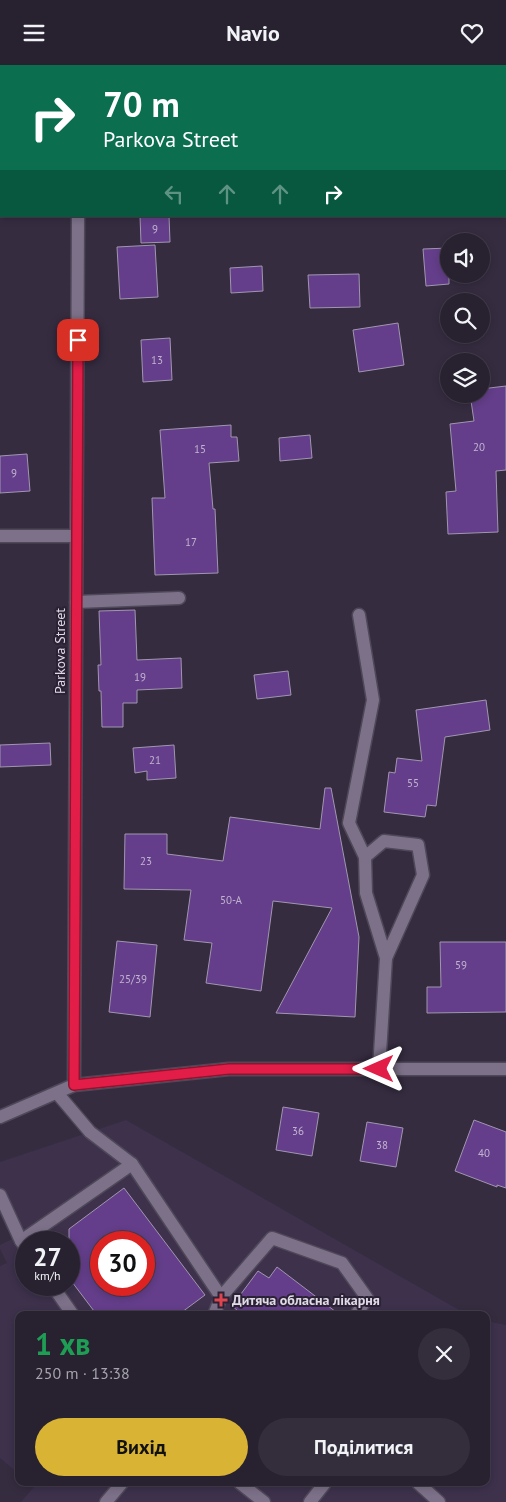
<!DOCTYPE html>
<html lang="uk">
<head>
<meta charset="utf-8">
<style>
  body { margin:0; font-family:"PT Sans",sans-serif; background:#342e3c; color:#f1f3f6; height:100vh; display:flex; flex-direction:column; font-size:19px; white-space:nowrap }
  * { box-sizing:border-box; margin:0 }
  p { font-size:16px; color:#a5a3ab }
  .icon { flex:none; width:28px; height:28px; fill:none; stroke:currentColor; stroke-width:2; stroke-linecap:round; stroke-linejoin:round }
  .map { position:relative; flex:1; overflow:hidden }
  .details { position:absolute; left:15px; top:1246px; width:475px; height:175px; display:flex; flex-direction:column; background:#282130; border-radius:10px; box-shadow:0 2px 8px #0003,0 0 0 1px #443e4c }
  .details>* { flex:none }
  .guide { position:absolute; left:0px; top:0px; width:506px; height:152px; box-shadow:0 2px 8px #0003,0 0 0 1px #443e4c; background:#0b6e4f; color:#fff; overflow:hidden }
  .controls { position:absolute; left:440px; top:168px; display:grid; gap:10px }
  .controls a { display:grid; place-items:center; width:50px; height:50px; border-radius:50%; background:#282130; box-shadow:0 2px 8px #0003,0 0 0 1px #443e4c; font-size:25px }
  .speed { position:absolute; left:15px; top:1166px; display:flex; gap:10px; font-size:25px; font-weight:700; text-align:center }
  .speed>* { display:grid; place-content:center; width:65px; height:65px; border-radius:50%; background:#282130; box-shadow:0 2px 8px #0003,0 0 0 1px #443e4c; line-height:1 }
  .speed small { font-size:12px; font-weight:400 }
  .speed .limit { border:8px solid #d22; background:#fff; color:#111 }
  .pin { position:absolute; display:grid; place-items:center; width:42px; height:42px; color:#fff; margin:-21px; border-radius:10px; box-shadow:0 2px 8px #0006 }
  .me { position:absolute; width:55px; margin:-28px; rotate:270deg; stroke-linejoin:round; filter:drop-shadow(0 0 4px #0008) }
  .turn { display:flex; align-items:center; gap:18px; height:105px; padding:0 20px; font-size:22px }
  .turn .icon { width:65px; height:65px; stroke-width:2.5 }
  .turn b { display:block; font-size:35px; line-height:42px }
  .lanes { display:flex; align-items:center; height:48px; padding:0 20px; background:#0003; justify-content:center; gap:25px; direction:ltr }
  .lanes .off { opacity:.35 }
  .round { display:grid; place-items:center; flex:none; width:52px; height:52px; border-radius:26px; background:#342e3c }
  .summary { display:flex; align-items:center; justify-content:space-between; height:85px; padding:0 20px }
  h1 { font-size:30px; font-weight:600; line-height:38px; color:#1e9e55 }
  .cta { display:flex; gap:10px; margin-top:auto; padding:10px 20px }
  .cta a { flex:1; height:58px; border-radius:30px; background:#d9b334; color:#111; font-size:20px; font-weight:600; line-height:58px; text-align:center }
  .cta a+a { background:#342e3c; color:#f1f3f6 }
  header { display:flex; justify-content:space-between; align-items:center; height:65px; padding:0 20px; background:#282130; font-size:22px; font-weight:600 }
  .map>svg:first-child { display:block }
  .built { fill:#3d314c; fill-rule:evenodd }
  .building { fill:#643e8a; stroke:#a196af; fill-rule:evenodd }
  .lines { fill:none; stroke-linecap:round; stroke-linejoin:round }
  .service-casing { stroke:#4f4858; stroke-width:15 }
  .minor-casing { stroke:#4f4858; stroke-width:15 }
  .service { stroke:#7c7189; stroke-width:12 }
  .minor { stroke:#7c7189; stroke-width:12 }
  .route-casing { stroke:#92132f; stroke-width:12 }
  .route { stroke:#e11d48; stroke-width:9 }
  .health-dot { fill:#e0444e; stroke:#2b2235; stroke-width:2 }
  .labels { text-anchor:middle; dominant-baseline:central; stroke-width:4; stroke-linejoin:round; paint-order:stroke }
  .number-label { font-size:11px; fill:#c2b4d0 }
  .street-label { font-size:14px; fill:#e1dbe8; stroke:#2b2235 }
  .poi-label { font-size:14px; font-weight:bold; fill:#e1dbe8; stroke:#2b2235; text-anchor:start }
</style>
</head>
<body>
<header><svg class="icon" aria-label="menu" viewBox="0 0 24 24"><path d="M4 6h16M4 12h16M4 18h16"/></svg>Navio<svg class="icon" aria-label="heart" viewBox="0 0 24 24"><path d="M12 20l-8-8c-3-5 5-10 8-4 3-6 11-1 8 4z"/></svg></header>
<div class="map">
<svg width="506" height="1437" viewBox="0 0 506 1437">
  <rect width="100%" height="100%" fill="#352c40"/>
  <!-- built -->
  <g class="built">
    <path d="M126 1055 468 1250H19V1409L0 1393V1201L7 1198 0 1184V1180L12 1174 0 1150V1097ZM26 1178H69V1220H26ZM101 1178H144V1220H101Z"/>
    <polygon points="486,1256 506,1260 506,1437 21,1437 34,1422 29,1418 486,1418"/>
  </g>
  <!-- building -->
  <g class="building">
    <polygon points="140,151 169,151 170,177 141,178"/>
    <polygon points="155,180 158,232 120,234 117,182"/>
    <polygon points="449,183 449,219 426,221 423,184"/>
    <polygon points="262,201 263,226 231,228 230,203"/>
    <polygon points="359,209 360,242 310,243 308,210"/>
    <polygon points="398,258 404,300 359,307 353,265"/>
    <polygon points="170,273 172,315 143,317 141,275"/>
    <polygon points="506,321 506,405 496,406 498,467 448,469 446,427 456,426 450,359 474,356 470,329 481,329 481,324"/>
    <polygon points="231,360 231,372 237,372 239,396 209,398 213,444 215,444 218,508 155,510 152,433 165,433 160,365"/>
    <polygon points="310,370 312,393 280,396 279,373"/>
    <polygon points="27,389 30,426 0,428 0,391"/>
    <polygon points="135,545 137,595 181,593 182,623 137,625 137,638 123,638 123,662 102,662 101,626 99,626 98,600 101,600 99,546"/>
    <polygon points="288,606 291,630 257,634 254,610"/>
    <polygon points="486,635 490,665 445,672 436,741 427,740 425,752 384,747 389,707 395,708 397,693 422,696 416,645"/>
    <polygon points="50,678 51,700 0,702 0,680"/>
    <polygon points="174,680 176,713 147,715 147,706 135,708 133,683"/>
    <polygon points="325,723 331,723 359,872 355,952 276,948 332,843 273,836 261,926 206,918 212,878 184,875 191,825 124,824 125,769 167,769 167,789 223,796 230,752 320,764"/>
    <polygon points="117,876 157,880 150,952 109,947"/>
    <polygon points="440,877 506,877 506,947 427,948 427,922 441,922"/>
    <polygon points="283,1042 319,1048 312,1091 276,1085"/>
    <polygon points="474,1055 506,1067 506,1123 497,1120 497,1122 455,1106"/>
    <polygon points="367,1057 403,1063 396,1102 360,1096"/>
    <path d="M124 1123 205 1230 178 1250H97L69 1213V1164ZM101 1178H144V1220H101Z"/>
    <polygon points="277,1202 340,1250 243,1250 232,1241 258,1206 269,1213"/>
  </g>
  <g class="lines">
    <!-- service casing -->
    <g class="service-casing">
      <g id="service">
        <polyline points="76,537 179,533"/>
        <polyline points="359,550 373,635 349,758 365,792 366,828 386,893 379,1004"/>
        <polyline points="365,792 384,776 418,780 423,810 386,893"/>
        <polyline points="57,1028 90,1067 132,1099"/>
        <polyline points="0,1130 21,1176"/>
        <polyline points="26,1183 21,1176 132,1099 221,1232 214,1250"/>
        <polyline points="52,1220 73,1250"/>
        <polyline points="221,1232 272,1173 342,1198 367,1233 356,1250"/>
        <polyline points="240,1418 264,1437"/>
        <polyline points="418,1418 439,1437"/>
        <polyline points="106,1437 122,1418"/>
        <polyline points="310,1437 325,1418"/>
      </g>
    </g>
    <!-- minor casing -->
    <g class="minor-casing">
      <g id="minor">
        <polyline points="74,0 74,1"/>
        <polyline points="0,471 76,471"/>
        <polyline points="74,1020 78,151"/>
        <polyline points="0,1052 74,1020 229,1004 506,1004"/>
      </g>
    </g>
    <!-- service -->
    <use href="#service" class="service"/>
    <!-- minor -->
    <use href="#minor" class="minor"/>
  </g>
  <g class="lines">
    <!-- route casing -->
    <g class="route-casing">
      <polyline id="route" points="78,275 74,1020 229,1004 379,1004"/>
    </g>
    <!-- route -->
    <use href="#route" class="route"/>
  </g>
  <!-- markers -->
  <path class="health-dot" d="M218.5 1227.5h5v5h5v5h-5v5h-5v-5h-5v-5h5z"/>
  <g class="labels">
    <!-- number labels -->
    <g class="number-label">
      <text x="155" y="164">9</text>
      <text x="157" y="295">13</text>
      <text x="479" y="382">20</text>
      <text x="200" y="384">15</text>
      <text x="14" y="408">9</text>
      <text x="191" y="477">17</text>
      <text x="140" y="612">19</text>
      <text x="155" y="695">21</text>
      <text x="413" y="718">55</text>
      <text x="146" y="796">23</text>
      <text x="231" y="835">50-А</text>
      <text x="461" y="900">59</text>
      <text x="133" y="914">25/39</text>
      <text x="298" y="1066">36</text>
      <text x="382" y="1080">38</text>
      <text x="484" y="1088">40</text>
    </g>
    <!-- street labels -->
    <g class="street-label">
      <text transform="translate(60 586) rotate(-90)">Parkova Street</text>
    </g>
    <!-- poi labels -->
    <g class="poi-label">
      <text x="232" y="1235">Дитяча обласна лікарня</text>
    </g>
  </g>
</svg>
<div class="controls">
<a><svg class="icon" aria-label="sound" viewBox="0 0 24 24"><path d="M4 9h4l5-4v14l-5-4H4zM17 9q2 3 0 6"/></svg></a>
<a><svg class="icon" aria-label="search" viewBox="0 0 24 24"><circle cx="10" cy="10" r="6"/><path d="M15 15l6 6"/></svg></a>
<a><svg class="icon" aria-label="layers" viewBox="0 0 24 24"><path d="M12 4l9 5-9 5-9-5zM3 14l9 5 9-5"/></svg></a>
</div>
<div class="speed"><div>27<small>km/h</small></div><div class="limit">30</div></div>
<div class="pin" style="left:78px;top:275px;background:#d93025"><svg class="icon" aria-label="arrive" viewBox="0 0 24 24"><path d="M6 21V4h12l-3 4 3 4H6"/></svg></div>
<svg class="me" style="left:379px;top:1004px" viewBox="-20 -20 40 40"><path d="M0-17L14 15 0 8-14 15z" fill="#e11d48" stroke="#fff" stroke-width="4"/></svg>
<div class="guide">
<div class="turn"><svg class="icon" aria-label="right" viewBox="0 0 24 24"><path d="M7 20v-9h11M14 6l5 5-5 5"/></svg><div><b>70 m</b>Parkova Street</div></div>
<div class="lanes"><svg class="icon off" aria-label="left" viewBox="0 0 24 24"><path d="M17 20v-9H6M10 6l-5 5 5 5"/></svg><svg class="icon off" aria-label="ahead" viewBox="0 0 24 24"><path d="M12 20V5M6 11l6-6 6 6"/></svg><svg class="icon off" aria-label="ahead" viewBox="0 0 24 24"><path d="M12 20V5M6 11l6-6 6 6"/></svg><svg class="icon" aria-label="right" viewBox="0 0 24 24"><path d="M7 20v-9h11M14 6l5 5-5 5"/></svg></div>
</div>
<section class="details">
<div class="summary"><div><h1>1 хв</h1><p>250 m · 13:38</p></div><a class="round"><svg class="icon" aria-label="close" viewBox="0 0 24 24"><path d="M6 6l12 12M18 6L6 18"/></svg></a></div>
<div class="cta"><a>Вихід</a><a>Поділитися</a></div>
</section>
</div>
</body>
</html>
